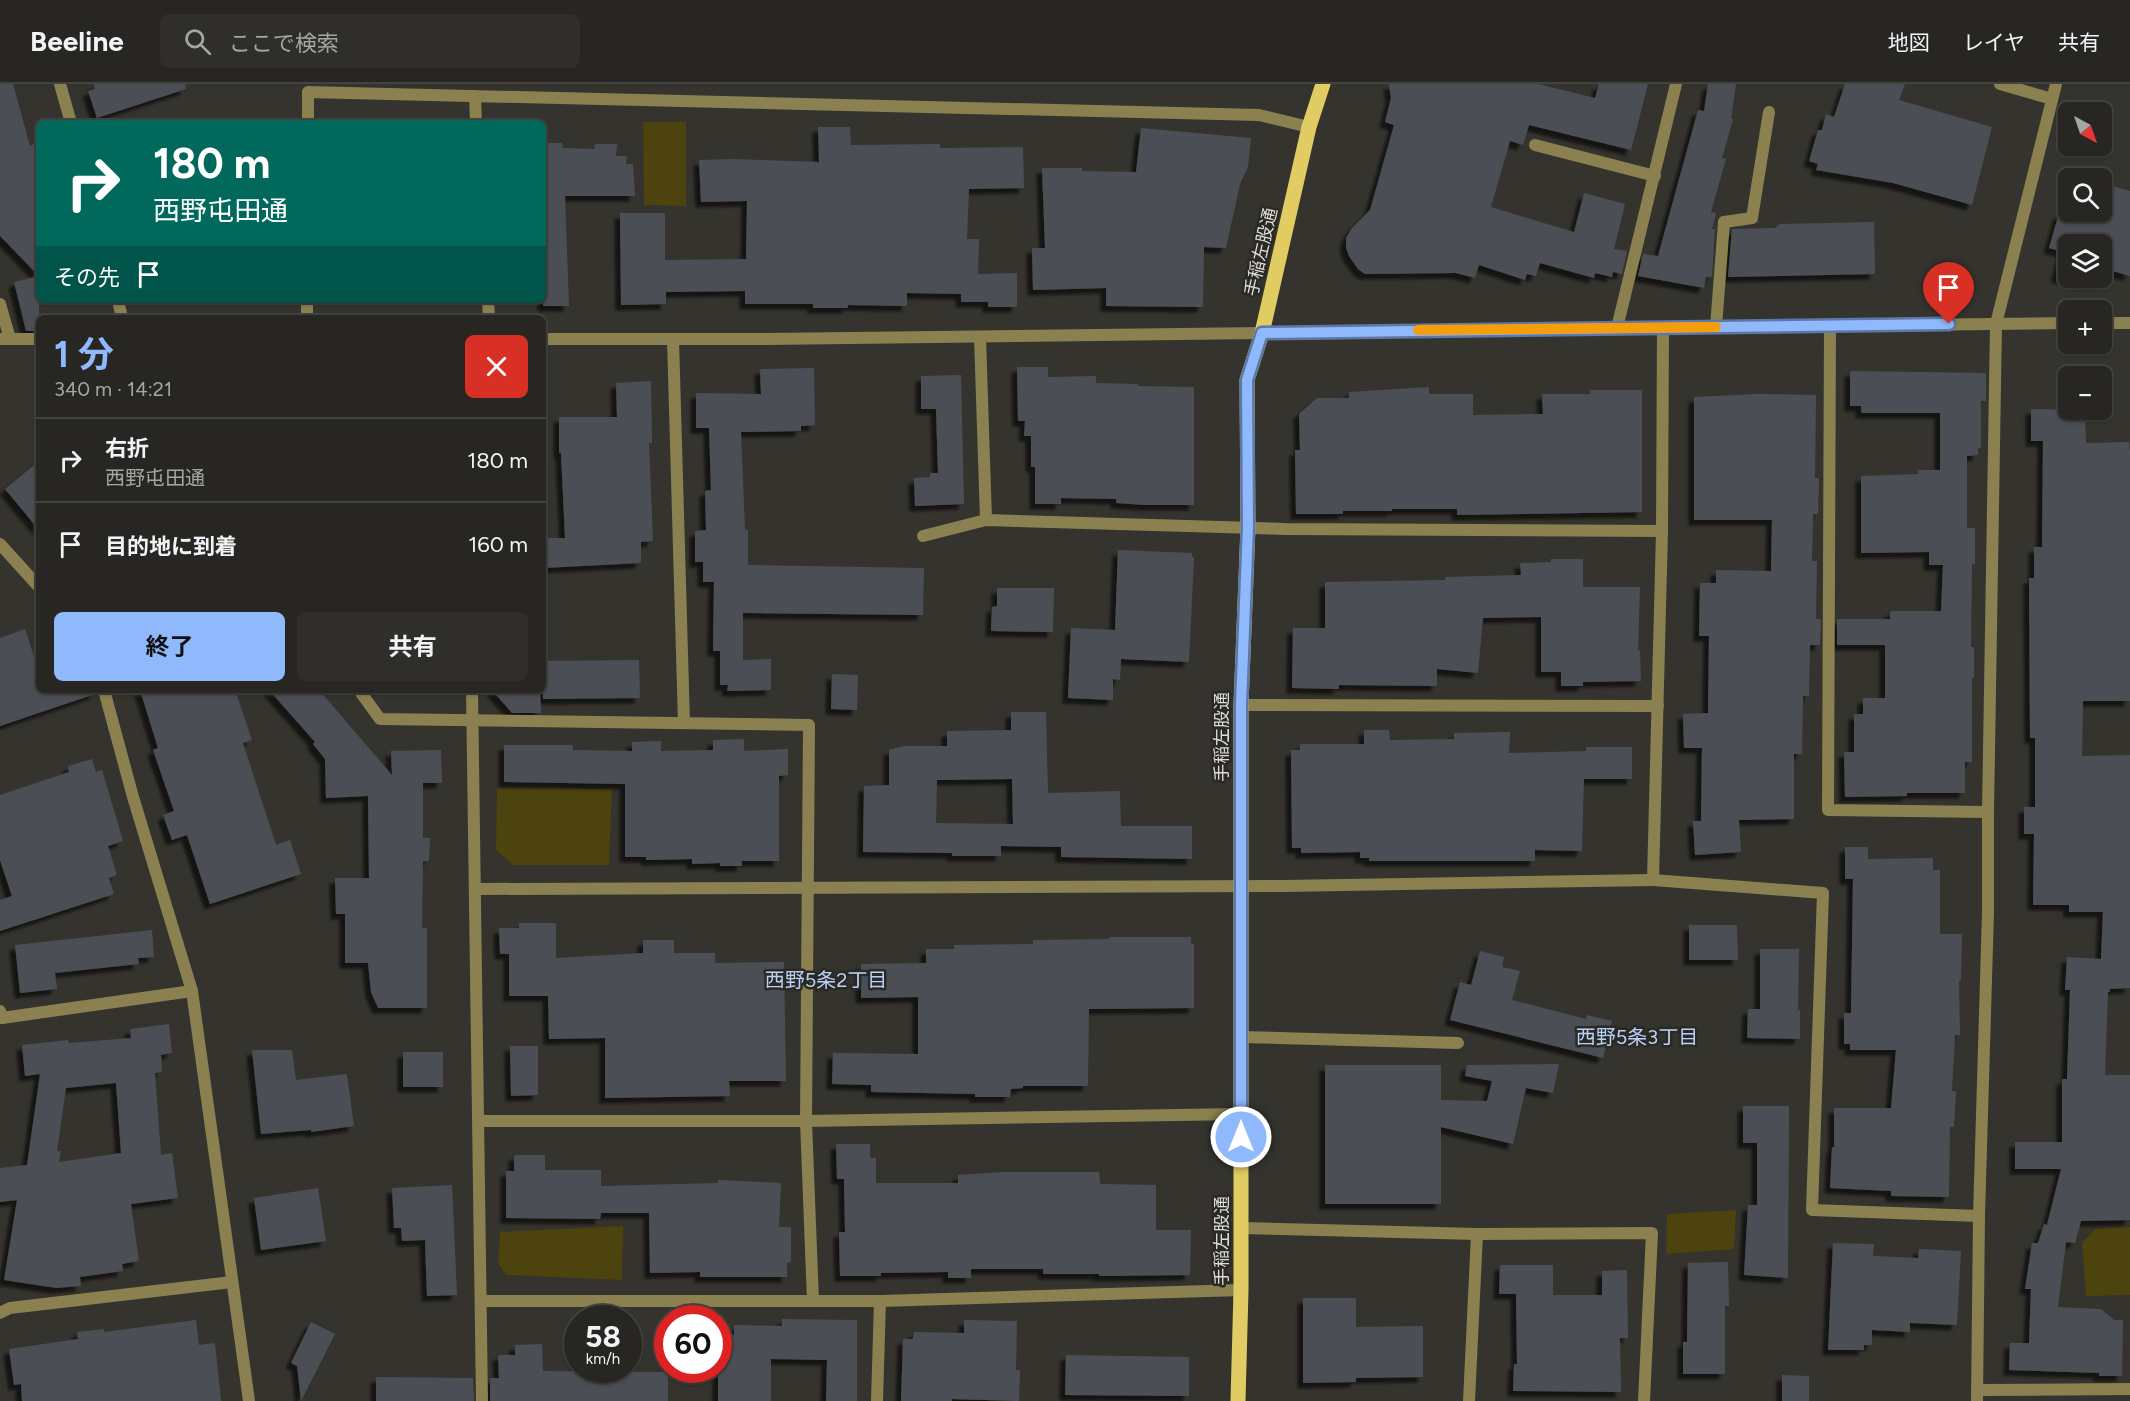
<!DOCTYPE html>
<html lang="ja">
<head>
<meta charset="utf-8">
<style>
  body { margin:0; font-family:Figtree,"Noto Sans JP",sans-serif; background:#2f2e2a; color:#f1f3f6; height:100vh; display:flex; flex-direction:column; font-size:22px; white-space:nowrap }
  * { box-sizing:border-box; margin:0 }
  p { font-size:20px; color:#a4a5a5 }
  .icon { flex:none; width:33px; height:33px; fill:none; stroke:currentColor; stroke-width:2; stroke-linecap:round; stroke-linejoin:round }
  .map { position:relative; flex:1; overflow:hidden }
  .sheet { position:absolute; left:36px; top:231px; width:510px; height:378px; display:flex; flex-direction:column; background:#272622; border-radius:9px; box-shadow:0 2px 4px #0004,0 0 0 2px #434340 }
  .sheet>* { flex:none }
  .top-card { position:absolute; left:36px; top:36px; width:510px; height:183px; border-radius:9px; box-shadow:0 2px 4px #0004,0 0 0 2px #434340; background:#00695c; color:#fff; overflow:hidden }
  .needle { width:39px; rotate:140deg }
  .tools { position:absolute; left:2058px; top:18px; display:grid; gap:12px }
  .tools a { display:grid; place-items:center; width:54px; height:54px; border-radius:9px; background:#272622; box-shadow:0 2px 4px #0004,0 0 0 2px #434340; font-size:30px }
  .speed { position:absolute; left:564px; top:1221px; display:flex; gap:12px; font-size:30px; font-weight:700; text-align:center }
  .speed>* { display:grid; place-content:center; width:78px; height:78px; border-radius:50%; background:#272622; box-shadow:0 2px 4px #0004,0 0 0 2px #434340; line-height:1 }
  .speed small { font-size:15px; font-weight:400 }
  .speed .limit { border:9px solid #d22; background:#fff; color:#111 }
  .pin { position:absolute; display:grid; place-items:center; width:51px; height:51px; color:#fff; margin:-62px -26px; border-radius:50% 50% 50% 0; rotate:-45deg; box-shadow:0 0 6px #0007 }
  .pin .icon { rotate:45deg }
  .me { position:absolute; width:66px; margin:-33px; rotate:0deg; stroke-linejoin:round; filter:drop-shadow(0 0 4px #0008) }
  .turn { display:flex; align-items:center; gap:21px; height:126px; padding:0 18px; font-size:27px }
  .turn .icon { width:78px; height:78px; stroke-width:2.5 }
  .turn b { display:block; font-size:42px; line-height:51px }
  .then { display:flex; align-items:center; height:57px; padding:0 18px; background:#0003; gap:12px; font-size:22px }
  .round { display:grid; place-items:center; flex:none; width:63px; height:63px; border-radius:9px; background:#2f2e2a }
  .headline { display:flex; align-items:center; justify-content:space-between; height:102px; padding:0 18px }
  h1 { font-size:36px; font-weight:700; line-height:45px; color:#8fb8fd }
  .action { display:flex; gap:12px; margin-top:auto; padding:12px 18px }
  .action a { flex:1; height:69px; border-radius:9px; background:#8fb8fd; color:#111; font-size:24px; font-weight:700; line-height:69px; text-align:center }
  .action a+a { background:#2f2e2a; color:#f1f3f6 }
  ul { padding:0; list-style:none }
  li { display:flex; align-items:center; gap:18px; height:84px; padding:0 18px; border-top:2px solid #434340 }
  li div { flex:1 }
  li b { display:block; font-size:22px }
  li em { font-style:normal }
  header { display:flex; align-items:center; gap:36px; box-sizing:border-box; height:84px; padding:0 30px; background:#272622; border-bottom:2px solid #434340 }
  header strong { font-size:28px }
  nav { display:flex; gap:33px; margin-inline-start:auto; font-size:21px }
  .search { width:420px; height:54px; background:#2f2e2a; display:flex; align-items:center; gap:15px; box-sizing:border-box; padding:0 21px; border-radius:9px; color:#a4a5a5; font-size:22px }
  .map>svg:first-child { display:block }
  .green { fill:#4d430e }
  .building { fill:#4c4f55; fill-rule:evenodd; filter:url(#shadow) }
  .lines { fill:none; stroke-linecap:round; stroke-linejoin:round }
  .service { stroke:#8a8050; stroke-width:12 }
  .minor { stroke:#8a8050; stroke-width:12 }
  .tertiary { stroke:#8a8050; stroke-width:12 }
  .primary { stroke:#e1cc63; stroke-width:15 }
  .route-casing { stroke:#5d78a4; stroke-width:15 }
  .route { stroke:#8fb8fd; stroke-width:10 }
  .slow { stroke:#f59e0b; stroke-width:10 }
  .labels { text-anchor:middle; dominant-baseline:central; stroke-width:5; stroke-linejoin:round; paint-order:stroke }
  .street-label { font-size:18px; fill:#dddcd8; stroke:#2a2923 }
  .neighbourhood-label { font-size:20px; fill:#b9d1f8; stroke:#2a2923 }
</style>
</head>
<body>
<header>
<strong>Beeline</strong>
<div class="search"><svg class="icon" aria-label="search" viewBox="0 0 24 24"><circle cx="10" cy="10" r="6"/><path d="M15 15l6 6"/></svg>ここで検索</div>
<nav><a>地図</a><a>レイヤ</a><a>共有</a></nav>
</header>
<div class="map">
<svg width="2130" height="1317" viewBox="0 0 2130 1317">
  <defs>
    <filter id="shadow"><feDropShadow dx="-5.5" dy="5.5" stdDeviation="1.5" flood-color="#0009"/></filter>
  </defs>
  <rect width="100%" height="100%" fill="#34332d"/>
  <!-- green -->
  <g class="green">
    <polygon points="643,38 686,38 686,122 644,121"/>
    <polygon points="497,704 612,705 609,781 513,781 496,766"/>
    <polygon points="1736,1126 1734,1165 1666,1170 1667,1130"/>
    <polygon points="623,1142 622,1196 506,1191 498,1179 500,1148"/>
    <polygon points="2130,1143 2130,1211 2086,1212 2082,1159 2095,1145"/>
  </g>
  <!-- building -->
  <g class="building">
    <polygon points="0,0 13,0 30,62 34,60 39,78 39,247 26,247 14,198 39,192 0,152"/>
    <polygon points="94,0 185,0 186,5 97,34 88,7 95,5"/>
    <polygon points="1389,0 1538,0 1595,14 1599,0 1648,0 1631,66 1529,41 1523,61 1510,57 1491,123 1574,148 1584,109 1625,120 1614,165 1627,167 1622,190 1613,188 1612,193 1595,189 1594,194 1540,179 1536,192 1527,190 1525,196 1479,181 1475,194 1456,189 1365,190 1358,185 1349,172 1346,164 1346,154 1352,144 1370,126 1394,41 1385,38 1391,14"/>
    <polygon points="1708,0 1736,0 1731,35 1733,35 1722,74 1726,75 1711,128 1716,129 1712,145 1715,145 1712,193 1706,193 1704,204 1638,192 1643,170 1658,172 1698,26 1704,27"/>
    <polygon points="1845,0 1905,0 1899,16 1992,43 1972,121 1893,99 1816,86 1818,80 1809,77 1818,46 1822,46 1826,30 1834,33"/>
    <polygon points="818,43 850,43 851,61 940,60 940,64 1023,63 1024,104 969,105 967,155 979,155 978,190 1017,189 1017,223 988,223 988,218 961,218 961,210 907,209 907,222 848,221 848,224 813,224 813,220 745,220 745,207 666,208 666,220 621,221 620,129 665,129 665,176 746,175 747,117 701,118 699,76 734,75 819,78"/>
    <polygon points="1141,44 1251,54 1248,83 1240,100 1226,164 1204,163 1203,223 1106,222 1106,204 1033,206 1032,164 1045,164 1042,84 1082,84 1082,87 1136,88"/>
    <polygon points="543,59 562,59 563,64 594,65 595,60 617,60 616,72 627,72 626,80 633,80 635,112 565,112 569,222 543,222"/>
    <polygon points="2102,99 2130,107 2130,192 2102,184 2102,160 2068,160 2068,194 2085,194 2084,200 2056,193 2063,168 2049,164 2059,129 2085,136 2088,128 2102,128"/>
    <polygon points="1874,138 1875,190 1728,193 1732,145 1775,144 1780,140"/>
    <polygon points="1017,283 1048,283 1048,293 1096,292 1096,299 1138,300 1138,302 1194,303 1194,421 1145,421 1116,419 1116,415 1061,414 1061,420 1035,420 1035,383 1031,383 1031,352 1024,352 1025,337 1018,337"/>
    <polygon points="814,284 815,341 801,342 801,347 741,348 745,446 748,446 748,481 924,484 923,531 743,529 743,576 771,575 771,606 727,607 728,601 720,601 720,567 713,567 714,498 703,498 703,478 695,478 695,447 706,446 705,407 711,406 709,344 696,344 696,309 761,310 760,285"/>
    <polygon points="1850,287 1986,289 1986,317 1981,317 1981,364 1978,364 1978,371 1967,372 1967,444 1975,444 1975,480 1972,480 1971,563 1974,563 1974,594 1972,594 1972,678 1965,678 1965,709 1907,709 1907,712 1845,713 1844,668 1854,668 1854,630 1863,630 1863,614 1885,614 1885,561 1837,561 1837,535 1890,535 1890,527 1941,527 1943,481 1929,481 1929,468 1861,469 1861,392 1918,390 1918,386 1940,386 1940,329 1861,329 1861,322 1850,322"/>
    <polygon points="961,291 964,420 915,422 914,394 930,393 930,389 938,389 936,325 921,325 921,292"/>
    <polygon points="651,297 652,359 649,359 653,457 641,458 641,479 543,484 543,454 565,454 561,369 559,369 559,333 617,333 616,299"/>
    <polygon points="1429,303 1429,310 1473,310 1473,331 1543,330 1542,310 1590,310 1590,306 1642,306 1642,428 1457,431 1457,425 1392,425 1392,427 1343,427 1343,430 1296,430 1295,366 1300,366 1299,330 1317,314 1349,314 1349,308"/>
    <polygon points="1758,310 1816,311 1815,394 1819,394 1818,430 1813,430 1812,477 1817,477 1816,535 1821,535 1820,561 1810,561 1809,612 1803,612 1802,670 1794,670 1794,735 1739,736 1741,768 1695,771 1693,737 1701,737 1702,664 1684,664 1683,630 1708,629 1709,552 1699,552 1700,499 1716,499 1716,486 1771,487 1772,436 1694,436 1694,313"/>
    <polygon points="2031,325 2085,326 2086,359 2129,358 2130,369 2130,617 2083,617 2082,672 2130,671 2130,904 2110,905 2110,908 2108,908 2105,991 2130,991 2130,1136 2081,1137 2075,1159 2066,1158 2058,1223 2101,1225 2114,1236 2123,1236 2122,1292 2099,1292 2099,1289 2009,1286 2010,1259 2029,1259 2031,1205 2025,1205 2032,1159 2038,1159 2044,1140 2047,1141 2061,1085 2015,1085 2015,1058 2062,1058 2062,995 2067,995 2070,906 2065,906 2067,873 2101,875 2103,828 2069,828 2069,821 2033,821 2034,750 2024,750 2024,723 2035,723 2035,654 2030,654 2029,494 2034,494 2034,463 2042,463 2043,357 2031,357"/>
    <polygon points="39,377 39,446 5,405"/>
    <polygon points="1118,466 1192,469 1192,473 1194,473 1189,578 1121,575 1120,596 1113,595 1113,616 1068,614 1071,544 1115,546"/>
    <polygon points="1551,475 1583,475 1583,503 1640,503 1638,567 1640,566 1641,597 1583,598 1583,602 1561,602 1561,588 1541,588 1541,533 1483,534 1478,589 1437,585 1437,602 1339,601 1339,605 1292,604 1293,544 1325,544 1325,498 1445,496 1445,493 1521,491 1520,479 1551,478"/>
    <polygon points="997,504 1054,504 1053,548 991,547 992,523 997,522"/>
    <polygon points="25,545 39,588 39,606 95,606 95,610 0,642 0,554"/>
    <polygon points="639,576 640,614 543,615 543,577"/>
    <polygon points="832,590 858,591 857,626 831,625"/>
    <polygon points="140,606 235,606 252,656 243,659 276,761 290,756 301,790 210,820 187,751 172,756 163,731 174,727 153,666 158,664"/>
    <polygon points="269,606 319,606 392,691 391,667 441,666 442,699 423,699 423,754 430,754 429,777 423,777 422,844 427,844 427,924 378,924 371,908 368,879 345,879 345,830 336,830 335,794 369,794 368,712 326,714 325,675 313,660 315,658"/>
    <polygon points="492,606 540,606 541,629 512,629"/>
    <path d="M1011 628H1046L1048 709 1120 707 1121 742H1192V775L1061 773V763L1001 762V772H952V769L863 768 864 702 889 701V666L904 662H947V647L1011 646ZM1012 695 1013 740 936 739 937 696Z"/>
    <polygon points="1364,646 1389,646 1390,656 1454,655 1454,649 1510,648 1509,669 1586,667 1586,663 1632,663 1632,695 1584,695 1582,767 1535,766 1535,777 1369,777 1369,774 1360,774 1360,768 1301,769 1301,764 1292,764 1291,666 1300,666 1300,660 1364,660"/>
    <polygon points="744,655 744,667 788,665 788,691 779,692 779,777 742,777 742,782 720,782 720,779 692,780 692,775 646,776 646,773 625,773 625,700 504,698 504,661 573,661 573,666 632,667 632,658 661,657 661,667 713,666 713,656"/>
    <polygon points="92,675 96,688 102,686 123,757 108,762 117,791 109,794 114,810 0,847 0,816 12,812 0,776 0,711 69,688 68,682"/>
    <polygon points="1845,763 1868,763 1868,775 1933,774 1933,786 1940,786 1940,850 1962,850 1961,897 1959,897 1960,951 1955,951 1952,1007 1956,1007 1954,1043 1950,1043 1949,1113 1891,1112 1891,1107 1830,1104 1832,1063 1834,1063 1834,1024 1891,1024 1896,966 1850,966 1850,960 1844,960 1844,929 1851,929 1853,795 1845,795"/>
    <polygon points="519,839 556,839 556,874 643,869 643,856 674,856 674,869 715,869 715,879 784,878 786,997 729,997 730,1012 605,1014 605,954 549,955 548,912 509,912 509,870 500,870 499,844 519,844"/>
    <polygon points="1689,841 1737,841 1738,876 1689,876"/>
    <polygon points="152,846 154,873 138,874 139,880 55,889 57,905 20,909 15,861"/>
    <polygon points="1109,853 1191,853 1191,860 1194,860 1194,924 1089,925 1088,1002 1023,1002 1023,1004 1011,1005 1010,1013 975,1013 975,1010 871,1008 871,1001 832,1000 833,969 918,970 918,913 861,914 861,880 926,879 926,865 954,865 954,861 1033,860 1033,856 1109,855"/>
    <polygon points="1760,865 1799,865 1798,926 1800,926 1800,955 1747,954 1748,925 1760,925"/>
    <polygon points="1480,867 1504,873 1502,883 1520,887 1512,916 1586,935 1587,931 1612,937 1603,974 1450,936 1460,898 1471,901"/>
    <path d="M169 940 172 969 161 971 162 988 155 989 161 1071 172 1069 178 1114 131 1120 139 1177 122 1180 123 1187 80 1193 81 1202 56 1204 4 1196 17 1116 0 1118V1084L27 1081 40 990 25 992 22 961 68 956 69 959 131 954 130 945ZM116 999 121 1069 59 1078 61 1067H57L66 1004Z"/>
    <polygon points="510,962 538,962 538,1011 511,1012"/>
    <polygon points="252,966 292,966 296,996 347,990 354,1042 311,1048 311,1046 261,1050"/>
    <rect x="403" y="968" width="40" height="35"/>
    <polygon points="1559,980 1553,1009 1526,1004 1513,1060 1441,1043 1441,1120 1325,1120 1325,981 1441,981 1441,1016 1487,1017 1492,997 1465,992 1467,981"/>
    <polygon points="1743,1022 1789,1022 1788,1194 1744,1191 1748,1121 1757,1121 1757,1059 1743,1059"/>
    <polygon points="836,1060 870,1060 870,1074 876,1074 876,1099 958,1099 958,1091 1002,1088 1099,1088 1100,1100 1156,1101 1156,1146 1191,1146 1190,1191 1099,1192 1099,1190 1043,1190 1043,1185 971,1185 971,1194 948,1194 948,1188 881,1189 881,1192 840,1192 839,1148 845,1148 844,1095 837,1095"/>
    <polygon points="514,1071 545,1071 545,1086 601,1086 601,1102 718,1099 718,1096 781,1099 779,1143 791,1143 791,1178 787,1179 787,1193 700,1193 700,1188 650,1189 649,1129 601,1129 600,1135 506,1134 506,1087 514,1087"/>
    <polygon points="452,1101 457,1211 427,1212 425,1156 402,1157 401,1144 394,1144 392,1104"/>
    <polygon points="318,1104 326,1157 261,1166 254,1114"/>
    <polygon points="1833,1159 1874,1160 1873,1172 1918,1174 1919,1165 1961,1167 1957,1241 1910,1239 1910,1248 1872,1246 1872,1261 1864,1261 1864,1266 1828,1266"/>
    <polygon points="1728,1178 1729,1222 1725,1222 1725,1290 1683,1290 1683,1258 1687,1258 1688,1179"/>
    <polygon points="1500,1181 1553,1181 1553,1211 1602,1211 1602,1187 1627,1186 1628,1254 1620,1254 1621,1308 1513,1307 1514,1280 1517,1280 1516,1210 1499,1210"/>
    <polygon points="1303,1214 1356,1214 1356,1243 1423,1242 1423,1293 1356,1294 1356,1298 1303,1299"/>
    <polygon points="782,1235 857,1236 857,1317 826,1317 827,1276 771,1275 771,1317 718,1317 718,1252 734,1251 734,1241 782,1242"/>
    <polygon points="196,1236 199,1261 215,1259 221,1317 22,1317 21,1300 14,1301 9,1265 78,1255 77,1248 104,1245 104,1248"/>
    <polygon points="964,1236 1017,1237 1016,1286 1020,1286 1019,1317 952,1315 952,1317 901,1317 903,1255 913,1255 914,1248 964,1249"/>
    <polygon points="311,1238 335,1250 301,1317 297,1282 291,1279"/>
    <polygon points="542,1260 543,1287 668,1288 668,1317 490,1317 490,1294 499,1294 498,1271 515,1271 515,1261"/>
    <polygon points="1066,1271 1189,1273 1189,1312 1065,1311"/>
    <polygon points="1782,1291 1809,1292 1809,1317 1782,1317"/>
    <polygon points="376,1293 473,1294 474,1317 376,1317"/>
  </g>
  <g class="lines">
    <!-- service -->
    <g class="service">
      <polyline points="1535,61 1655,92"/>
      <polyline points="1716,243 1724,138 1752,134 1769,28"/>
      <polyline points="1241,953 1458,959"/>
    </g>
    <!-- minor -->
    <g class="minor">
      <polyline points="60,0 71,39"/>
      <polyline points="2000,0 2052,15"/>
      <polyline points="475,12 476,39"/>
      <polyline points="308,39 308,8 1259,31 1309,43"/>
      <polyline points="118,216 122,234"/>
      <polyline points="488,216 489,234"/>
      <polyline points="0,220 10,255"/>
      <polyline points="307,234 307,216"/>
      <polyline points="1830,242 1828,726 1988,728"/>
      <polyline points="1663,243 1662,447 1653,796 1823,809 1812,1126 1979,1132"/>
      <polyline points="1617,244 1676,0"/>
      <polyline points="980,253 986,436"/>
      <polyline points="0,255 39,255"/>
      <polyline points="543,255 766,255 1262,249"/>
      <polyline points="673,255 684,639"/>
      <polyline points="923,452 986,436 1286,445 1662,447"/>
      <polyline points="0,460 39,503"/>
      <polyline points="104,606 133,713 192,907 249,1317"/>
      <polyline points="359,606 380,635 809,641 806,1037 813,1217"/>
      <polyline points="472,606 482,1317"/>
      <polyline points="1241,621 1658,622"/>
      <polyline points="476,805 1283,802 1653,796"/>
      <polyline points="0,927 2,934 192,907"/>
      <polyline points="479,1037 806,1037 1241,1030"/>
      <polyline points="1241,1144 1477,1150 1652,1149 1644,1317"/>
      <polyline points="481,1217 880,1217 1241,1206"/>
      <polyline points="0,1229 10,1224 232,1198"/>
      <polyline points="1977,1306 2130,1305"/>
      <polyline points="877,1317 880,1217"/>
      <polyline points="1469,1317 1477,1150"/>
      <polyline points="1977,1317 1979,1132 1988,828 1988,728 1996,240 2056,0"/>
    </g>
    <!-- tertiary -->
    <g class="tertiary">
      <polyline points="2102,239 2130,239"/>
      <polyline points="1262,249 2068,239"/>
    </g>
    <!-- primary -->
    <polyline class="primary" points="1238,1317 1241,1206 1241,621 1248,443 1247,296 1262,249 1309,43 1323,0"/>
  </g>
  <g class="lines">
    <!-- route casing -->
    <g class="route-casing">
      <polyline id="route" points="1241,1053 1241,621 1248,443 1247,296 1262,249 1949,240"/>
    </g>
    <!-- route -->
    <use href="#route" class="route"/>
    <!-- slow -->
    <polyline class="slow" points="1418,246 1716,243"/>
  </g>
  <g class="labels">
    <!-- street labels -->
    <g class="street-label">
      <text transform="translate(1261 168) rotate(-77)">手稲左股通</text>
      <text transform="translate(1222 653) rotate(-90)">手稲左股通</text>
      <text transform="translate(1222 1157) rotate(-90)">手稲左股通</text>
    </g>
    <!-- neighbourhood labels -->
    <g class="neighbourhood-label">
      <text x="826" y="896">西野5条2丁目</text>
      <text x="1637" y="953">西野5条3丁目</text>
    </g>
  </g>
</svg>
<div class="tools">
<a><svg class="needle" viewBox="-14 -14 28 28"><path d="M0-13l5 13h-10z" fill="#e53935"/><path d="M0 13l5-13h-10z" fill="#a4a5a5"/></svg></a>
<a><svg class="icon" aria-label="search" viewBox="0 0 24 24"><circle cx="10" cy="10" r="6"/><path d="M15 15l6 6"/></svg></a>
<a><svg class="icon" aria-label="layers" viewBox="0 0 24 24"><path d="M12 4l9 5-9 5-9-5zM3 14l9 5 9-5"/></svg></a>
<a>+</a>
<a>−</a>
</div>
<div class="speed"><div>58<small>km/h</small></div><div class="limit">60</div></div>
<div class="pin" style="left:1949px;top:240px;background:#d93025"><svg class="icon" aria-label="arrive" viewBox="0 0 24 24"><path d="M6 21V4h12l-3 4 3 4H6"/></svg></div>
<svg class="me" style="left:1241px;top:1053px" viewBox="-20 -20 40 40"><circle r="17" fill="#8fb8fd" stroke="#fff" stroke-width="3"/><path d="M0-11L8 9 0 5-8 9z" fill="#fff"/></svg>
<div class="top-card">
<div class="turn"><svg class="icon" aria-label="right" viewBox="0 0 24 24"><path d="M7 20v-9h11M14 6l5 5-5 5"/></svg><div><b>180 m</b>西野屯田通</div></div>
<div class="then">その先<svg class="icon" aria-label="arrive" viewBox="0 0 24 24"><path d="M6 21V4h12l-3 4 3 4H6"/></svg></div>
</div>
<section class="sheet">
<div class="headline"><div><h1>1 分</h1><p>340 m · 14:21</p></div><a class="round" style="background:#d93025;color:#fff"><svg class="icon" aria-label="close" viewBox="0 0 24 24"><path d="M6 6l12 12M18 6L6 18"/></svg></a></div>
<ul>
<li><svg class="icon" aria-label="right" viewBox="0 0 24 24"><path d="M7 20v-9h11M14 6l5 5-5 5"/></svg><div><b>右折</b><p>西野屯田通</p></div><em>180 m</em></li>
<li><svg class="icon" aria-label="arrive" viewBox="0 0 24 24"><path d="M6 21V4h12l-3 4 3 4H6"/></svg><div><b>目的地に到着</b></div><em>160 m</em></li>
</ul>
<div class="action"><a>終了</a><a>共有</a></div>
</section>
</div>
</body>
</html>
